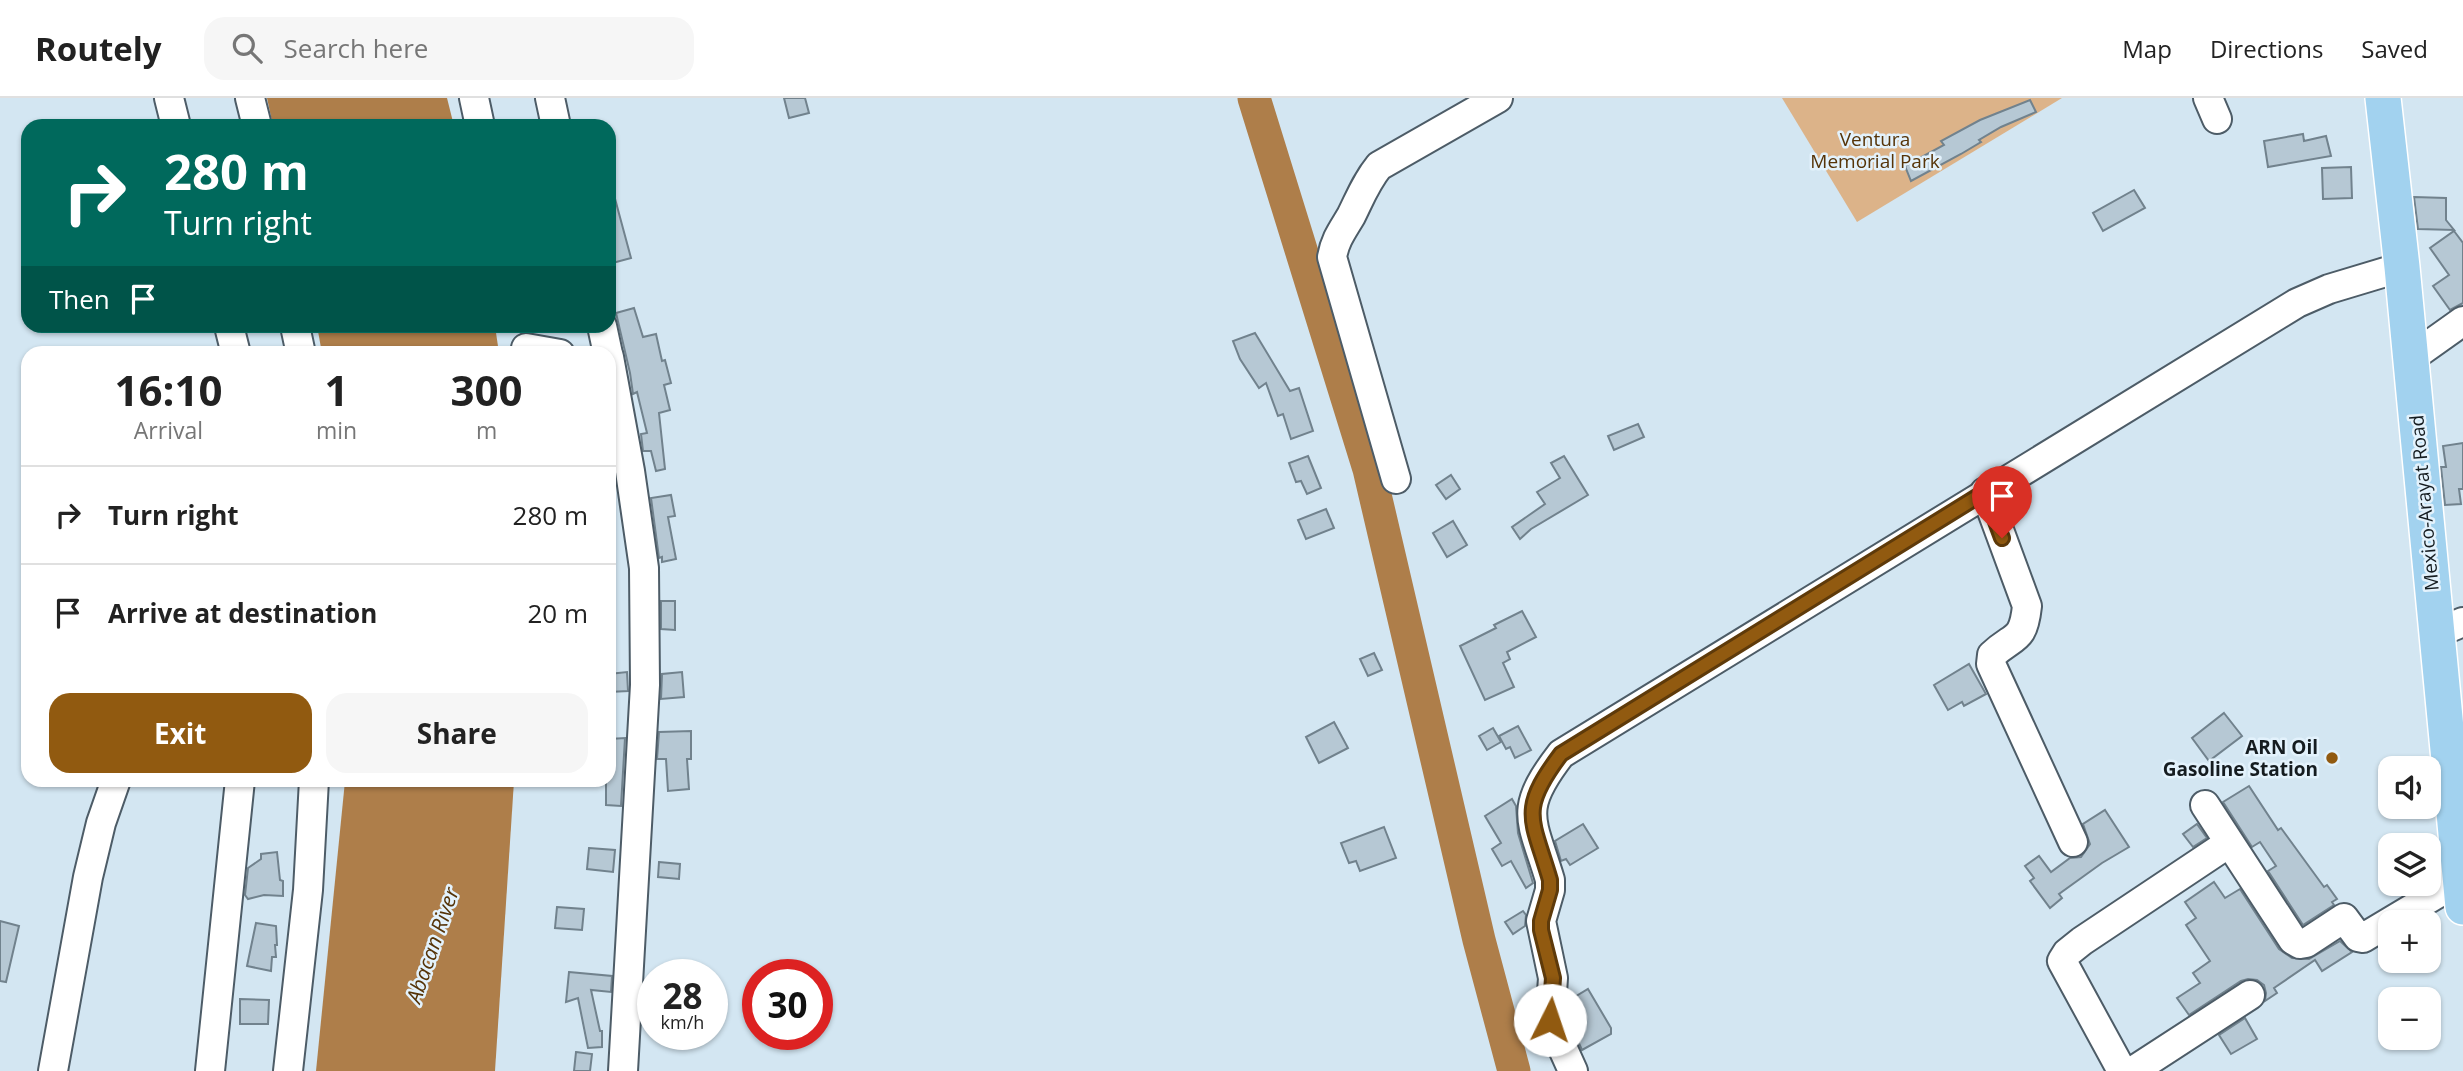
<!DOCTYPE html>
<html lang="en">
<head>
<meta charset="utf-8">
<style>
  body { margin:0; font-family:"Open Sans",sans-serif; background:#f6f6f6; color:#222; height:100vh; display:flex; flex-direction:column; font-size:26px; white-space:nowrap }
  * { box-sizing:border-box; margin:0 }
  p { font-size:23px; color:#767676 }
  .icon { flex:none; width:38px; height:38px; fill:none; stroke:currentColor; stroke-width:2; stroke-linecap:round; stroke-linejoin:round }
  .map { position:relative; flex:1; overflow:hidden }
  .drawer { position:absolute; left:21px; top:248px; width:595px; height:441px; display:flex; flex-direction:column; background:#fff; border-radius:21px; box-shadow:0 2px 5px #0004 }
  .drawer>* { flex:none }
  .hud { position:absolute; left:21px; top:21px; width:595px; height:214px; border-radius:21px; box-shadow:0 2px 5px #0004; background:#00695c; color:#fff; overflow:hidden }
  .controls { position:absolute; left:2378px; top:658px; display:grid; gap:14px }
  .controls a { display:grid; place-items:center; width:63px; height:63px; border-radius:14px; background:#fff; box-shadow:0 2px 5px #0004; font-size:35px }
  .speed { position:absolute; left:637px; top:861px; display:flex; gap:14px; font-size:35px; font-weight:700; text-align:center }
  .speed>* { display:grid; place-content:center; width:91px; height:91px; border-radius:50%; background:#fff; box-shadow:0 2px 5px #0004; line-height:1 }
  .speed small { font-size:18px; font-weight:400 }
  .speed .limit { border:10px solid #d22; background:#fff; color:#111 }
  .pin { position:absolute; display:grid; place-items:center; width:60px; height:60px; color:#fff; margin:-72px -30px; border-radius:50% 50% 50% 0; rotate:-45deg; box-shadow:0 0 7px #0007 }
  .pin .icon { rotate:45deg }
  .me { position:absolute; width:77px; margin:-38px; rotate:4deg; stroke-linejoin:round; filter:drop-shadow(0 0 5px #0008) }
  .turn { display:flex; align-items:center; gap:24px; height:147px; padding:0 28px; font-size:32px }
  .turn .icon { width:91px; height:91px; stroke-width:2.5 }
  .turn b { display:block; font-size:49px; line-height:60px }
  .then { display:flex; align-items:center; height:66px; padding:0 28px; background:#0003; gap:14px; font-size:26px }
  .eta { display:flex; justify-content:space-evenly; align-items:center; height:119px; text-align:center }
  .eta b { font-size:42px; font-weight:700; line-height:49px }
  .cta { display:flex; gap:14px; margin-top:auto; padding:14px 28px }
  .cta a { flex:1; height:80px; border-radius:21px; background:#915a10; color:#fff; font-size:28px; font-weight:700; line-height:80px; text-align:center }
  .cta a+a { background:#f6f6f6; color:#222 }
  ul { padding:0; list-style:none }
  li { display:flex; align-items:center; gap:21px; height:98px; padding:0 28px; border-top:2px solid #e0e0e0 }
  li div { flex:1 }
  li b { display:block; font-size:26px }
  li em { font-style:normal }
  header { display:flex; align-items:center; gap:42px; box-sizing:border-box; height:98px; padding:0 35px; background:#fff; border-bottom:2px solid #e0e0e0 }
  header strong { font-size:33px }
  nav { display:flex; gap:38px; margin-inline-start:auto; font-size:24px }
  .search { width:490px; height:63px; background:#f6f6f6; display:flex; align-items:center; gap:18px; box-sizing:border-box; padding:0 24px; border-radius:21px; color:#767676; font-size:26px }
  .map>svg:first-child { display:block }
  .green { fill:#dcb389 }
  .water { fill:#ae7e4a }
  .lines { fill:none; stroke-linecap:round; stroke-linejoin:round }
  .river { stroke:#ae7e4a; stroke-width:33 }
  .building { fill:#b6c8d4; stroke:#71828d; stroke-width:2 }
  .minor-casing { stroke:#4d5c67; stroke-width:32 }
  .major-casing { stroke:#fff; stroke-width:38 }
  .minor { stroke:#fff; stroke-width:28 }
  .major { stroke:#a2d2ef; stroke-width:35 }
  .route-casing { stroke:#5e3a0a; stroke-width:18 }
  .route { stroke:#915a10; stroke-width:12 }
  .poi-dot { fill:#915a10; stroke:#e3f2fc; stroke-width:2.5 }
  .labels { text-anchor:middle; dominant-baseline:central; stroke-width:5; stroke-linejoin:round; paint-order:stroke }
  .park-label { font-size:19px; fill:#563408; stroke:#e3f2fc }
  .street-label { font-size:19px; fill:#151c20; stroke:#e3f2fc }
  .poi-label { font-size:19px; font-weight:bold; fill:#151c20; stroke:#e3f2fc; text-anchor:end }
  .water-label { font-size:21px; font-style:italic; fill:#553307; stroke:#e3f2fc }
</style>
</head>
<body>
<header>
<strong>Routely</strong>
<div class="search"><svg class="icon" aria-label="search" viewBox="0 0 24 24"><circle cx="10" cy="10" r="6"/><path d="M15 15l6 6"/></svg>Search here</div>
<nav><a>Map</a><a>Directions</a><a>Saved</a></nav>
</header>
<div class="map">
<svg width="2463" height="973" viewBox="0 0 2463 973">
  <rect width="100%" height="100%" fill="#d3e6f2"/>
  <!-- green -->
  <polygon class="green" points="1782,0 2062,0 1857,124"/>
  <!-- water -->
  <g class="water">
    <polygon points="267,0 447,0 454,28 273,28"/>
    <polygon points="317,228 495,228 499,255 322,255"/>
    <polygon points="345,683 514,683 495,973 316,973"/>
  </g>
  <g class="lines">
    <!-- river -->
    <polyline class="river" points="1254,0 1369,371 1479,842 1514,973"/>
  </g>
  <!-- building -->
  <g class="building">
    <polygon points="784,0 805,0 809,15 789,20"/>
    <polygon points="2030,2 2036,14 2001,29 1979,42 1981,44 1961,56 1911,83 1905,68 1944,47 1941,43 1980,22"/>
    <polygon points="2303,36 2304,43 2326,38 2331,58 2268,69 2264,43"/>
    <polygon points="2351,69 2352,100 2323,101 2322,70"/>
    <polygon points="2134,92 2145,110 2103,133 2093,115"/>
    <polygon points="614,97 631,160 609,166 609,98"/>
    <polygon points="2414,99 2446,100 2446,122 2454,132 2418,131"/>
    <polygon points="2454,133 2463,145 2463,205 2450,212 2433,188 2449,177 2430,150"/>
    <polygon points="634,210 643,239 656,236 662,263 665,262 671,285 664,287 670,312 659,315 665,371 656,373 651,353 643,353 641,336 647,335 637,294 633,296 630,275 616,215"/>
    <polygon points="1255,235 1290,293 1299,290 1313,333 1291,341 1283,316 1278,318 1266,285 1259,290 1240,261 1233,243"/>
    <polygon points="1638,326 1644,339 1614,352 1608,338"/>
    <polygon points="2463,345 2463,391 2459,391 2461,406 2445,407 2441,369 2446,369 2443,348"/>
    <polygon points="1308,358 1321,390 1307,396 1301,383 1296,384 1289,365"/>
    <polygon points="1564,358 1588,397 1531,431 1520,441 1512,429 1545,406 1537,394 1560,380 1551,365"/>
    <polygon points="1451,377 1460,391 1446,401 1436,387"/>
    <polygon points="671,397 675,418 668,419 676,461 662,464 662,459 659,460 651,400"/>
    <polygon points="1326,411 1334,430 1306,441 1298,422"/>
    <polygon points="1453,423 1467,447 1447,459 1433,435"/>
    <polygon points="661,503 675,503 675,532 661,531"/>
    <polygon points="1522,513 1536,539 1507,554 1510,561 1503,565 1514,589 1485,602 1460,548 1496,530 1494,527"/>
    <polygon points="1374,555 1382,572 1368,578 1360,561"/>
    <polygon points="1969,566 1986,596 1964,608 1962,604 1948,612 1934,587"/>
    <polygon points="627,574 628,593 609,594 609,576"/>
    <polygon points="682,574 684,599 661,601 662,576"/>
    <polygon points="2224,615 2242,638 2209,663 2192,640"/>
    <polygon points="1334,624 1348,650 1319,665 1306,639"/>
    <polygon points="1518,628 1531,652 1515,660 1510,649 1506,651 1499,638"/>
    <polygon points="1493,630 1501,644 1487,652 1479,638"/>
    <polygon points="691,633 691,661 687,661 689,691 668,693 666,661 657,661 659,634"/>
    <polygon points="625,640 621,708 606,707 606,682 609,682 609,641"/>
    <polygon points="2249,688 2278,732 2281,730 2324,789 2327,787 2337,801 2332,804 2334,807 2303,827 2268,773 2276,768 2260,744 2252,749 2223,704"/>
    <polygon points="1512,701 1516,708 1518,735 1533,785 1526,790 1511,763 1502,768 1492,751 1501,745 1485,718"/>
    <polygon points="2105,712 2129,749 2102,765 2059,796 2062,800 2050,810 2030,783 2034,780 2025,768 2039,758 2051,774 2070,760 2081,759 2090,746 2083,726"/>
    <polygon points="1583,726 1598,750 1570,767 1566,761 1561,763 1555,743"/>
    <polygon points="2197,726 2207,740 2193,749 2183,736"/>
    <polygon points="1384,729 1396,760 1360,773 1356,763 1349,765 1341,745"/>
    <polygon points="589,750 615,752 613,774 587,771"/>
    <polygon points="277,754 280,782 283,783 283,798 264,797 248,801 245,797 248,770 261,761 261,756"/>
    <polygon points="659,764 680,766 679,781 658,779"/>
    <polygon points="2214,784 2225,800 2240,791 2279,851 2292,860 2309,861 2340,843 2352,854 2322,873 2315,862 2274,890 2277,895 2265,903 2266,895 2264,887 2257,882 2248,881 2241,883 2189,917 2177,900 2200,885 2193,875 2210,863 2186,827 2196,820 2185,804"/>
    <polygon points="557,809 584,811 582,832 555,830"/>
    <polygon points="1523,813 1526,817 1525,828 1513,836 1505,824"/>
    <polygon points="0,823 19,828 6,884 0,883"/>
    <polygon points="256,825 276,828 277,847 275,847 276,859 272,859 271,873 247,868"/>
    <polygon points="569,874 612,878 611,894 591,892 600,933 602,933 602,949 588,950 578,900 566,904"/>
    <polygon points="1588,891 1611,930 1611,936 1582,952 1567,919 1568,903"/>
    <polygon points="240,901 269,902 268,926 240,926"/>
    <polygon points="2245,920 2257,941 2231,956 2219,937"/>
    <polygon points="576,954 592,956 590,973 574,973"/>
  </g>
  <g class="lines">
    <!-- minor casing -->
    <g class="minor-casing">
      <g id="minor">
        <polyline points="169,0 176,28"/>
        <polyline points="250,0 257,28"/>
        <polyline points="474,0 480,28"/>
        <polyline points="550,0 556,28"/>
        <polyline points="2208,0 2217,21"/>
        <polyline points="229,228 236,256"/>
        <polyline points="295,228 301,256"/>
        <polyline points="602,228 608,256"/>
        <polyline points="526,250 560,256"/>
        <polyline points="609,259 630,373 644,470 645,587 623,973"/>
        <polyline points="2411,260 2463,223"/>
        <path d="M1396 381 1332 159C1335 142 1342 133 1351 118 1360 100 1366 84 1379 68L1498 0"/>
        <path d="M1985 394 2027 508C2023 545 2014 536 1992 557L1991 566 2073 744"/>
        <polyline points="2437,535 2463,524"/>
        <polyline points="2205,707 2293,842 2300,846 2306,845 2344,820 2358,839 2363,840 2460,782"/>
        <polyline points="53,973 88,779 101,725 116,682"/>
        <polyline points="210,973 240,682"/>
        <polyline points="288,973 308,792 314,682"/>
        <path d="M1573 973 1550 922 1553 880 1541 823 1550 792V782C1532 721 1517 713 1561 656L2297 205 2329 191 2402 169"/>
        <polyline points="2122,973 2062,863 2067,855 2082,843 2229,745"/>
        <polyline points="2133,973 2250,897"/>
      </g>
    </g>
    <!-- major casing -->
    <g class="major-casing">
      <polyline id="major" points="2383,0 2402,169 2463,809"/>
    </g>
    <!-- minor -->
    <use href="#minor" class="minor"/>
    <!-- major -->
    <use href="#major" class="major"/>
  </g>
  <g class="lines">
    <!-- route casing -->
    <g class="route-casing">
      <path id="route" d="M1550 922 1553 880 1541 832V823L1550 792V782C1532 720 1518 713 1561 656L1985 394 2002 440"/>
    </g>
    <!-- route -->
    <use href="#route" class="route"/>
  </g>
  <!-- markers -->
  <circle class="poi-dot" cx="2332" cy="660" r="7"/>
  <g class="labels">
    <!-- park labels -->
    <g class="park-label">
      <text x="1875" y="41">Ventura<tspan x="1875" dy="22">Memorial Park</tspan></text>
    </g>
    <!-- street labels -->
    <g class="street-label">
      <text transform="translate(2424 405) rotate(-95)">Mexico-Arayat Road</text>
    </g>
    <!-- poi labels -->
    <g class="poi-label">
      <text x="2318" y="649">ARN Oil<tspan x="2318" dy="22">Gasoline Station</tspan></text>
    </g>
    <!-- water labels -->
    <g class="water-label">
      <text transform="translate(432 847) rotate(-71)">Abacan River</text>
    </g>
  </g>
</svg>
<div class="controls">
<a><svg class="icon" aria-label="sound" viewBox="0 0 24 24"><path d="M4 9h4l5-4v14l-5-4H4zM17 9q2 3 0 6"/></svg></a>
<a><svg class="icon" aria-label="layers" viewBox="0 0 24 24"><path d="M12 4l9 5-9 5-9-5zM3 14l9 5 9-5"/></svg></a>
<a>+</a>
<a>−</a>
</div>
<div class="speed"><div>28<small>km/h</small></div><div class="limit">30</div></div>
<div class="pin" style="left:2002px;top:440px;background:#d93025"><svg class="icon" aria-label="arrive" viewBox="0 0 24 24"><path d="M6 21V4h12l-3 4 3 4H6"/></svg></div>
<svg class="me" style="left:1550px;top:922px" viewBox="-20 -20 40 40"><circle r="19" fill="#fff"/><path d="M0-13L10 11 0 6-10 11z" fill="#915a10"/></svg>
<div class="hud">
<div class="turn"><svg class="icon" aria-label="right" viewBox="0 0 24 24"><path d="M7 20v-9h11M14 6l5 5-5 5"/></svg><div><b>280 m</b>Turn right</div></div>
<div class="then">Then<svg class="icon" aria-label="arrive" viewBox="0 0 24 24"><path d="M6 21V4h12l-3 4 3 4H6"/></svg></div>
</div>
<section class="drawer">
<div class="eta">
<div><b>16:10</b><p>Arrival</p></div>
<div><b>1</b><p>min</p></div>
<div><b>300</b><p>m</p></div>
</div>
<ul>
<li><svg class="icon" aria-label="right" viewBox="0 0 24 24"><path d="M7 20v-9h11M14 6l5 5-5 5"/></svg><div><b>Turn right</b></div><em>280 m</em></li>
<li><svg class="icon" aria-label="arrive" viewBox="0 0 24 24"><path d="M6 21V4h12l-3 4 3 4H6"/></svg><div><b>Arrive at destination</b></div><em>20 m</em></li>
</ul>
<div class="cta"><a>Exit</a><a>Share</a></div>
</section>
</div>
</body>
</html>
